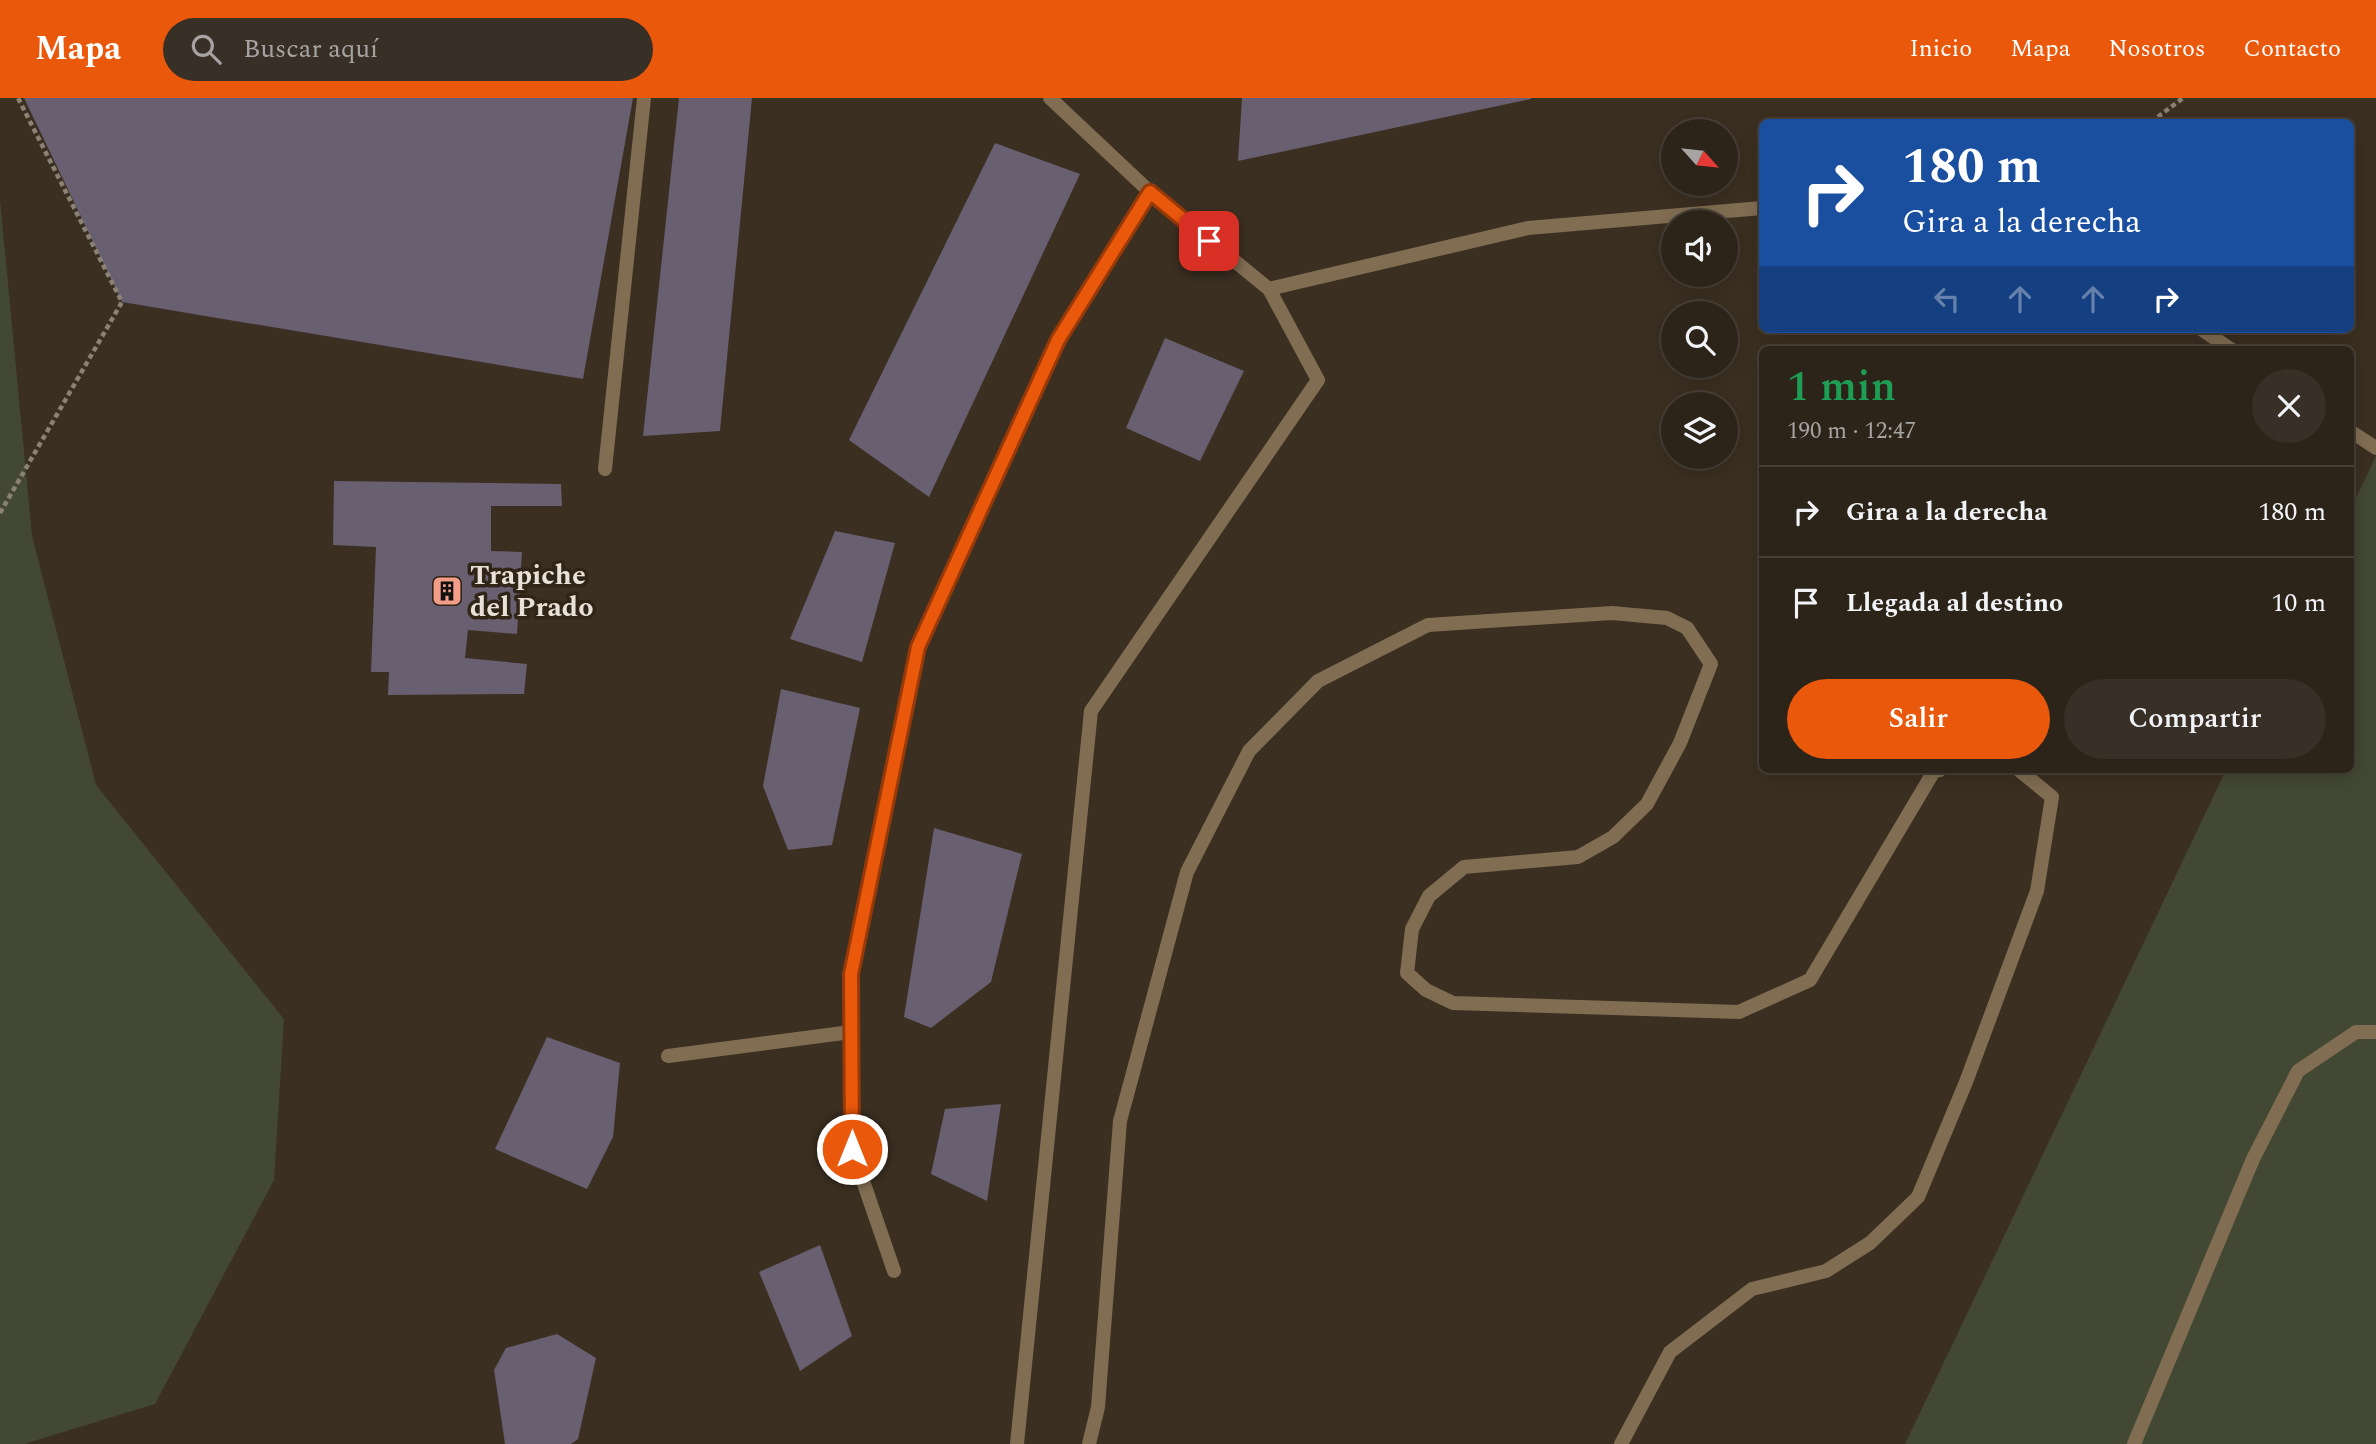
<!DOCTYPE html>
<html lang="es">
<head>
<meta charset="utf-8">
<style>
  body { margin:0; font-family:Spectral,serif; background:#382f26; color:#f1f3f6; height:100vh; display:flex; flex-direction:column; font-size:26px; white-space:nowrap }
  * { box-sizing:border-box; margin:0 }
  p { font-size:23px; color:#a6a4a2 }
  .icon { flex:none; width:38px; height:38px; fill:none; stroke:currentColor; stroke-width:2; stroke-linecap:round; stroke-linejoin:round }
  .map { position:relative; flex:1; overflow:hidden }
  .sheet { position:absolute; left:1759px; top:248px; width:595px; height:427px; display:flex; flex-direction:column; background:#2c2319; border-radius:10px; box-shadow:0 4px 18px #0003,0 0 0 2px #484038 }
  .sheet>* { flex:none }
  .banner { position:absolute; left:1759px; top:21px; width:595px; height:214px; border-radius:10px; box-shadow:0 4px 18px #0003,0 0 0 2px #484038; background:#1a4fa0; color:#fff; overflow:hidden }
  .needle { width:46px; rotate:117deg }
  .fabs { position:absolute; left:1661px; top:21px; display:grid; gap:14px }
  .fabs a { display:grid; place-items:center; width:77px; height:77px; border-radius:50%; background:#2c2319; box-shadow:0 4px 18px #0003,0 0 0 2px #484038; font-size:35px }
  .pin { position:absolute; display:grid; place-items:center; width:60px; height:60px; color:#fff; margin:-30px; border-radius:14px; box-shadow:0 4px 10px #0006 }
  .me { position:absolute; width:77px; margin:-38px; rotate:0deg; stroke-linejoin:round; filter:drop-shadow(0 0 5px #0008) }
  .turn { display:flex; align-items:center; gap:24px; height:147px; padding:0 28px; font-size:32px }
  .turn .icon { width:91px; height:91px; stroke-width:2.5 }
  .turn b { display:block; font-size:49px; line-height:60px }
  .lanes { display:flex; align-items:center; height:66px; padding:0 28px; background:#0003; justify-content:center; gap:35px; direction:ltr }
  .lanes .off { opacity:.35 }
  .round { display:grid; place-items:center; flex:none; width:74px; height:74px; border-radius:37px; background:#382f26 }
  .head { display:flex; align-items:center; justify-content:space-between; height:119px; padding:0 28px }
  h1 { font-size:42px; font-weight:600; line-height:52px; color:#1e9e55 }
  .action { display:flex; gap:14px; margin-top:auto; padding:14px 28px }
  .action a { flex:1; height:80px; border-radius:42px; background:#ea580c; color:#fff; font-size:28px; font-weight:600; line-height:80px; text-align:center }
  .action a+a { background:#382f26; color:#f1f3f6 }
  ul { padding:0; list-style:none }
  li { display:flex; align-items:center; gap:21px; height:91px; padding:0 28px; border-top:2px solid #484038 }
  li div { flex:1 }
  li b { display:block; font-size:26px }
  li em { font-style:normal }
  header { display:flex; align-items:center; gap:42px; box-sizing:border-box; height:98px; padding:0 35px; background:#ea580c; color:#fff }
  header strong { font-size:33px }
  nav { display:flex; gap:38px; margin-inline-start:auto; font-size:24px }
  .search { width:490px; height:63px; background:#382f26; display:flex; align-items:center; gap:18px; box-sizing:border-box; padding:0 24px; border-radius:38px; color:#a6a4a2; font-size:26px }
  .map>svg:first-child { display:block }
  .green { fill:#434834 }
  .building { fill:#685f70 }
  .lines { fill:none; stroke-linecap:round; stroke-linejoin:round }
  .path { stroke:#8b8175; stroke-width:4.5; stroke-dasharray:5 3.5; stroke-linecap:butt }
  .minor { stroke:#806d52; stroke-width:14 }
  .tertiary { stroke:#806d52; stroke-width:14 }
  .route-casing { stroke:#983908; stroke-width:18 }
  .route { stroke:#ea580c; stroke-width:12 }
  .labels { text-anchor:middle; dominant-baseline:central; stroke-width:7; stroke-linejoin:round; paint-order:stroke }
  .poi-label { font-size:28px; font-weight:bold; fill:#e9e1d8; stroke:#312517; text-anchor:start }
</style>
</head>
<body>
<header>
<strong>Mapa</strong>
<div class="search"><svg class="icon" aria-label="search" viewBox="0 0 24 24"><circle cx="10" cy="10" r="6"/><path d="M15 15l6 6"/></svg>Buscar aquí</div>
<nav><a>Inicio</a><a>Mapa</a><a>Nosotros</a><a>Contacto</a></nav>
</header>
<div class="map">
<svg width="2376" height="1346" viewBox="0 0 2376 1346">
  <rect width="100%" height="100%" fill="#3b2f21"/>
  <!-- green -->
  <g class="green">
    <polygon points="0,102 32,438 96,687 284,921 274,1082 155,1306 24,1346 0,1346"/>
    <polygon points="2376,358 2376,1346 1905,1346 2226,672 2350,672 2350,412"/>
  </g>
  <!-- building -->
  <g class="building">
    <polygon points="24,0 633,0 583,281 122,204"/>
    <polygon points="679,0 752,0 720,333 643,338"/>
    <polygon points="1242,0 1531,0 1531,1 1238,63"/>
    <polygon points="995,45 1080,76 929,399 849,342"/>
    <polygon points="1165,240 1244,273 1200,363 1126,330"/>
    <polygon points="334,383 561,386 562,408 491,408 491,453 522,454 517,536 468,532 465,560 527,566 524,596 388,597 389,574 371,574 376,449 333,447"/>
    <polygon points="835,433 895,445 862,564 790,541"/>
    <polygon points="781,591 860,610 832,747 788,752 763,688"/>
    <polygon points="934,730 1022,756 991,884 931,930 904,919"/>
    <polygon points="547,939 620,965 613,1039 587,1091 495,1051"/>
    <polygon points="1001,1006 987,1103 931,1076 945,1011"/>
    <polygon points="820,1147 852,1238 800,1273 759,1174"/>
    <polygon points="557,1236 596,1260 578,1341 571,1346 505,1346 494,1272 506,1250"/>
  </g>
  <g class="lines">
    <!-- path -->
    <g class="path">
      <polyline points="2151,24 2183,0"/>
      <polyline points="0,415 122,204 18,0"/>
    </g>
    <!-- minor -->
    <g class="minor">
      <polyline points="1269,191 1528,130 1762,110"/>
      <polyline points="2201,231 2232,252"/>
      <polyline points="2350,333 2376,350"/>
      <polyline points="605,371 644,0"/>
      <polyline points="668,958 851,934"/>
      <polyline points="894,1173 852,1051 851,876 918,549 1058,242 1150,94"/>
      <polyline points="1089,1346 1098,1309 1120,1023 1187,774 1249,653 1318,583 1428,527 1612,515 1667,520 1687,530 1711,566 1680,645 1647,706 1613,739 1578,759 1464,769 1429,798 1412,831 1407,875 1426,892 1453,905 1739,914 1810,882 1934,673 1940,672"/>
      <polyline points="1621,1346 1670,1254 1752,1191 1826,1173 1870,1145 1918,1099 1966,984 2037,793 2052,699 2019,672"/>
      <polyline points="2134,1346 2253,1061 2298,973 2356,934 2376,934"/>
    </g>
    <!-- tertiary -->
    <polyline class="tertiary" points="1017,1346 1091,613 1318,282 1269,191 1150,94 1050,0"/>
  </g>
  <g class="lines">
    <!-- route casing -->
    <g class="route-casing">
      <polyline id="route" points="852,1051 851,876 918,549 1058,242 1150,94 1209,143"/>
    </g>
    <!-- route -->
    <use href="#route" class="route"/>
  </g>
  <!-- icons -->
  <defs>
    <g id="building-square" transform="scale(1.575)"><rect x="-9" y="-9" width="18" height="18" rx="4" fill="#f49e89" stroke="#312517"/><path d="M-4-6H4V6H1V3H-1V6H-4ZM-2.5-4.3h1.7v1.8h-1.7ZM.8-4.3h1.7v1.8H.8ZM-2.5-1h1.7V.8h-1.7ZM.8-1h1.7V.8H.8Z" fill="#111"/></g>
  </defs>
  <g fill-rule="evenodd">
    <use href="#building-square" x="447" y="493"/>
  </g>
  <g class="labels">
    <!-- poi labels -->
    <g class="poi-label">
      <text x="470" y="477">Trapiche<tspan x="470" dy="32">del Prado</tspan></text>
    </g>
  </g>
</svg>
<div class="fabs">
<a><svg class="needle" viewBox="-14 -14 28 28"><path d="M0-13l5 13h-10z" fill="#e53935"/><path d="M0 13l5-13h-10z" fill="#a6a4a2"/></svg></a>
<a><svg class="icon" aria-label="sound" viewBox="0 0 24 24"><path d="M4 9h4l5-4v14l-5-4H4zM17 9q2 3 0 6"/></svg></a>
<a><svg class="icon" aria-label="search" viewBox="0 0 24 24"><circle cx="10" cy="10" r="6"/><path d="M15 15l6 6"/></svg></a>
<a><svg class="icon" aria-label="layers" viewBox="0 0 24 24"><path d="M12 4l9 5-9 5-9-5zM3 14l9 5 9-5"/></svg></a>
</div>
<div class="pin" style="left:1209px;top:143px;background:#d93025"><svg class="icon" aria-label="arrive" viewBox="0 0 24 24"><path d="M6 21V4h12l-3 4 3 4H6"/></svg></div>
<svg class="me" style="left:852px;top:1051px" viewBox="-20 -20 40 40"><circle r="17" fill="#ea580c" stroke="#fff" stroke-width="3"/><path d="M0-11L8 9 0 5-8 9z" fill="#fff"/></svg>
<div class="banner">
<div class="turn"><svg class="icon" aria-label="right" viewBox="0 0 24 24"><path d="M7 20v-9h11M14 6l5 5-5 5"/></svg><div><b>180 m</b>Gira a la derecha</div></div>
<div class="lanes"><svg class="icon off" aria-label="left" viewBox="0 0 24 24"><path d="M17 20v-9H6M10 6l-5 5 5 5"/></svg><svg class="icon off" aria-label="ahead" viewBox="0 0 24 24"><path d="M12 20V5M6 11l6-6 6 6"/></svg><svg class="icon off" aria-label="ahead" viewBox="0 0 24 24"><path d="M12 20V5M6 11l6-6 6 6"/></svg><svg class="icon" aria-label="right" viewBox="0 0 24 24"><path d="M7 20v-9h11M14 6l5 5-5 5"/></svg></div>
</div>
<section class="sheet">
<div class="head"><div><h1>1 min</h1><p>190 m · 12:47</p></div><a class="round"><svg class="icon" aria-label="close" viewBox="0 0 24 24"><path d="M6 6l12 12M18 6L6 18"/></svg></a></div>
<ul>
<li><svg class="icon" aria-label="right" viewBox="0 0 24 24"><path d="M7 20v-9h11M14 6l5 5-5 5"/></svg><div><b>Gira a la derecha</b></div><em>180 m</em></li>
<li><svg class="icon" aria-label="arrive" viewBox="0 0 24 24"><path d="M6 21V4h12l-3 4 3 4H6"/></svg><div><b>Llegada al destino</b></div><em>10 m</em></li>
</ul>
<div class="action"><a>Salir</a><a>Compartir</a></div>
</section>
</div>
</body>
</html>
